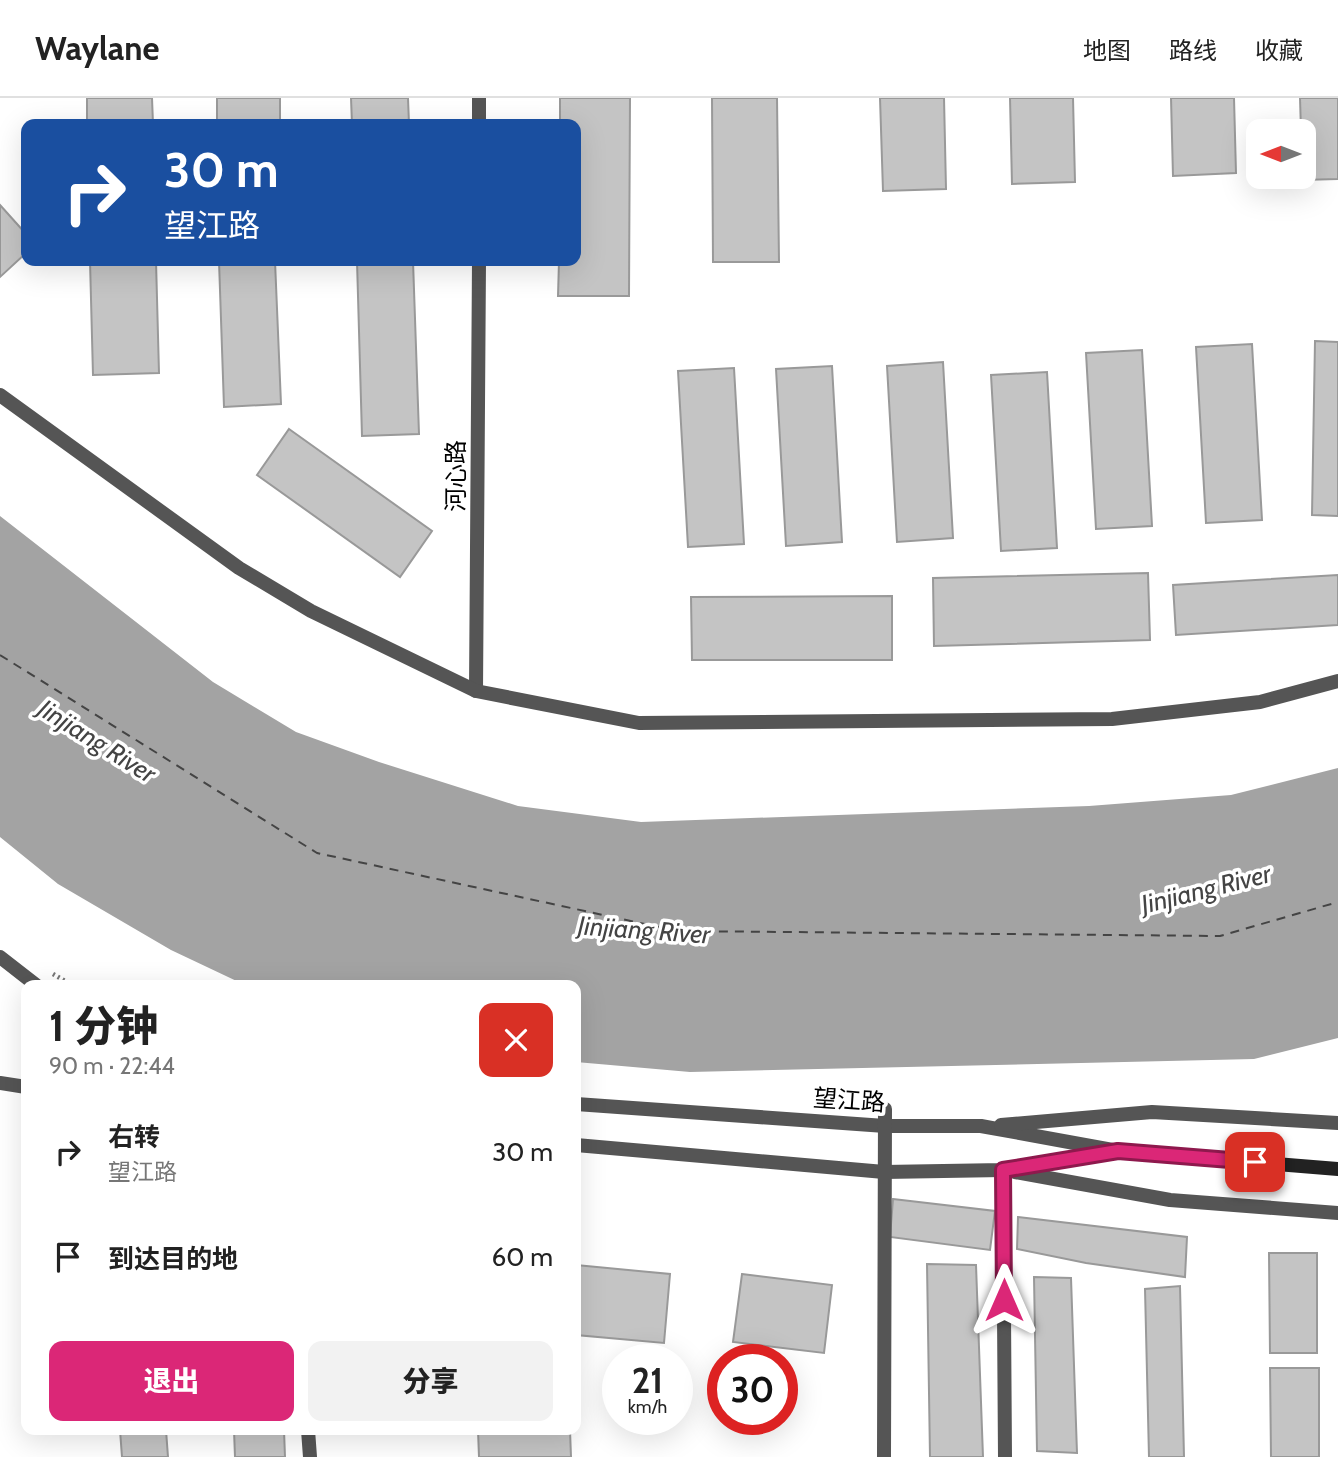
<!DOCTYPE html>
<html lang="zh">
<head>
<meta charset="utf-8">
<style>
  body { margin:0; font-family:Cabin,"Noto Sans SC",sans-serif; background:#f2f2f2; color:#222; height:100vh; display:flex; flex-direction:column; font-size:26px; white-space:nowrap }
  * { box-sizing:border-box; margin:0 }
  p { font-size:23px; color:#767676 }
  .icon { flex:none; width:38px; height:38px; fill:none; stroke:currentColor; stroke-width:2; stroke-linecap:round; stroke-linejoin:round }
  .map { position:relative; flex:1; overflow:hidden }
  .panel { position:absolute; left:21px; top:882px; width:560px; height:455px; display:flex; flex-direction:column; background:#fff; border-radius:14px; box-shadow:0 7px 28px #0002 }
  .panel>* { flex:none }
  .top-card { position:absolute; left:21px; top:21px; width:560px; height:147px; border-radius:14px; box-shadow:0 7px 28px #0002; background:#1a4fa0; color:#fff; overflow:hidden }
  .needle { width:46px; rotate:270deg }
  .controls { position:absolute; left:1246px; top:21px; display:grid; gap:14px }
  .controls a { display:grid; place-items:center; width:70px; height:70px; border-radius:14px; background:#fff; box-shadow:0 7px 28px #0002; font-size:35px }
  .speed { position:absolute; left:602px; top:1246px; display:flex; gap:14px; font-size:35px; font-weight:700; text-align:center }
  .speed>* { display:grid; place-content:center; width:91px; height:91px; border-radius:50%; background:#fff; box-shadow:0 7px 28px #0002; line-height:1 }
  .speed small { font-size:18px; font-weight:400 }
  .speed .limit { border:10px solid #d22; background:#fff; color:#111 }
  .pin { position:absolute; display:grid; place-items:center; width:60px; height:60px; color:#fff; margin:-30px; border-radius:14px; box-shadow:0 4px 10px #0006 }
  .me { position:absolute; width:77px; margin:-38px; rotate:0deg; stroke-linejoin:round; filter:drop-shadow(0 0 5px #0008) }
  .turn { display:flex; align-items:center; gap:24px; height:147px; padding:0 28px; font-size:32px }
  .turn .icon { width:91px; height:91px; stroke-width:2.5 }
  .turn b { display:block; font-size:49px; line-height:60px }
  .round { display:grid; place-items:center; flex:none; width:74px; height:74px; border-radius:14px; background:#f2f2f2 }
  .overview { display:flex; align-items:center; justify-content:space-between; height:119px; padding:0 28px }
  h1 { font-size:42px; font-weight:800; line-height:52px }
  .button { display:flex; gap:14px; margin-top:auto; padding:14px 28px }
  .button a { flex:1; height:80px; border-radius:14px; background:#db2777; color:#fff; font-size:28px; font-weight:800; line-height:80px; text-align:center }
  .button a+a { background:#f2f2f2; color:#222 }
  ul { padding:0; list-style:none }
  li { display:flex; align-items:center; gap:21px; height:105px; padding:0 28px }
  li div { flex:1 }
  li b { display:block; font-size:26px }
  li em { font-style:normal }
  header { display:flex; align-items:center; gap:42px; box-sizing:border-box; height:98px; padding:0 35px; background:#fff; border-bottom:2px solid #e0e0e0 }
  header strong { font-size:33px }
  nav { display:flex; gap:38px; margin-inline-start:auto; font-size:24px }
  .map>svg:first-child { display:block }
  .water { fill:#a3a3a3 }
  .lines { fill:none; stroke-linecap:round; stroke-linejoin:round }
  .ferry { stroke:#444; stroke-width:2; stroke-dasharray:9 7; stroke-linecap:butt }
  .building { fill:#c4c4c4; stroke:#999; stroke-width:2 }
  .path { stroke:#777; stroke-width:4.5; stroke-dasharray:2 3.5; stroke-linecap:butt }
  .minor { stroke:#555; stroke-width:14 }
  .tertiary { stroke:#555; stroke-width:14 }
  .secondary { stroke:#222; stroke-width:14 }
  .route-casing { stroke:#8e194d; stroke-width:18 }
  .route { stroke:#db2777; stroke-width:12 }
  .labels { text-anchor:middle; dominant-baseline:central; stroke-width:7; stroke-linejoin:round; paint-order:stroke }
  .street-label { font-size:24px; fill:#000; stroke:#fff }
  .water-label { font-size:26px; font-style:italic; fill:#444; stroke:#fff }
</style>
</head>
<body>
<header>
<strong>Waylane</strong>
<nav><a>地图</a><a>路线</a><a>收藏</a></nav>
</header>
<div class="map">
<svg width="1338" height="1359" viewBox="0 0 1338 1359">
  <rect width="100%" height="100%" fill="#fff"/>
  <!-- water -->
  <polygon class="water" points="0,418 213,584 296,634 379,664 518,708 641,724 1089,708 1231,697 1338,670 1338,940 1254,961 690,974 576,964 576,887 245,887 171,852 58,786 0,739"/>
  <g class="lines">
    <!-- ferry -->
    <polyline class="ferry" points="0,557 317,755 677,833 1220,838 1338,804"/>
  </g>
  <!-- building -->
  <g class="building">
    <polygon points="87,0 152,0 153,26 87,26"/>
    <rect x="217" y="0" width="63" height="26"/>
    <polygon points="351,0 408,0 409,26 352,26"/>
    <polygon points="560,0 630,0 629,198 558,198 559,163 576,163 576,26 560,26"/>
    <polygon points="712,0 777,0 779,164 713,164"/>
    <polygon points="880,0 944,0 946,91 883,93"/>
    <polygon points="1010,0 1073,0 1075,84 1012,86"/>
    <polygon points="1171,0 1234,0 1236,75 1173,78"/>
    <polygon points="1300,0 1338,0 1338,81 1302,82 1302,79 1304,79 1304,33 1301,33"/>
    <polygon points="0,107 26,136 26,155 0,179"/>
    <polygon points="90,163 156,163 159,275 93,277"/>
    <polygon points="219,163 275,163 281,306 224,309"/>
    <polygon points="357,163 413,163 419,336 362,338"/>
    <polygon points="1315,243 1338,244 1338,418 1312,417"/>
    <polygon points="1252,246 1262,422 1206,425 1196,249"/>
    <polygon points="1142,252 1152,428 1096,431 1086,255"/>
    <polygon points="943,264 953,440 897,444 887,268"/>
    <polygon points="832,268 842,444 786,448 776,271"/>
    <polygon points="734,270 744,446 688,449 678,273"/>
    <polygon points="1047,274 1057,450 1001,453 991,277"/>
    <polygon points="289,331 432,433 400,479 257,377"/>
    <polygon points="1148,475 1150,542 934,548 933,480"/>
    <polygon points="1338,477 1338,527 1176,537 1173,487"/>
    <polygon points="892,498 892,562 692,562 691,499"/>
    <polygon points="893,1101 995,1113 990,1152 890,1139"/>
    <polygon points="1018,1119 1187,1139 1185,1179 1086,1165 1017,1151"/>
    <polygon points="1269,1155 1317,1155 1317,1255 1270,1255"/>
    <polygon points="927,1166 976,1167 983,1359 930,1359"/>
    <polygon points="576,1167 670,1176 664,1245 576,1237"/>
    <polygon points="742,1176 832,1187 824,1255 733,1244"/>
    <polygon points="1034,1179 1071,1180 1077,1355 1037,1353"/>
    <polygon points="1180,1188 1184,1359 1149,1359 1145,1191"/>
    <polygon points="1270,1270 1319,1270 1319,1359 1271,1359"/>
    <polygon points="120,1332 166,1332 168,1359 122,1359"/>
    <polygon points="234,1332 284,1332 285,1359 235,1359"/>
    <polygon points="478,1332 570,1332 571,1359 479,1359"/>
  </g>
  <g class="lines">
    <!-- path -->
    <polyline class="path" points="53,876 72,887"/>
    <!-- minor -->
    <g class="minor">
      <polyline points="479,26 479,0"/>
      <polyline points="476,593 479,163"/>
      <polyline points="1003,1072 1005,1359"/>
    </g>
    <!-- tertiary -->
    <g class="tertiary">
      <polyline points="0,297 239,470 311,513 476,593 639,625 1112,621 1260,604 1338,583"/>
      <polyline points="0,859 36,887"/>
      <polyline points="0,985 26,989"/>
      <polyline points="576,1006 885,1028 981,1028 1118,1053"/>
      <polyline points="1001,1027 1152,1014 1338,1025"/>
      <polyline points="576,1047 884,1074 1003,1072 1107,1055"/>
      <polyline points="1015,1074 1170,1102 1338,1115"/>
      <polyline points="308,1332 310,1359"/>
      <polyline points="884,1359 885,1011"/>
    </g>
    <!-- secondary -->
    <polyline class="secondary" points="1118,1053 1338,1071"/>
  </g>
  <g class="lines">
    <!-- route casing -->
    <g class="route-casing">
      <polyline id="route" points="1004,1202 1003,1072 1118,1053 1255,1064"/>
    </g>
    <!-- route -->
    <use href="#route" class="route"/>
  </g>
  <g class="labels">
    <!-- street labels -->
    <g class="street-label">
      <text transform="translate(455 378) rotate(-90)">河心路</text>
      <text transform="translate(849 1002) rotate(4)">望江路</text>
    </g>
    <!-- water labels -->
    <g class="water-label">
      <text transform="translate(97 643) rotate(32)">Jinjiang River</text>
      <text transform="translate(1206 791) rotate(-14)">Jinjiang River</text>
      <text transform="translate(644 832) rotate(4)">Jinjiang River</text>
    </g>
  </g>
</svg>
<div class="controls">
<a><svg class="needle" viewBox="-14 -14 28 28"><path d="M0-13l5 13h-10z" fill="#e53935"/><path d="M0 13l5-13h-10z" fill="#767676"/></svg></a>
</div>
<div class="speed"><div>21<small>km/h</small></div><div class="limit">30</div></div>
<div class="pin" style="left:1255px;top:1064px;background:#d93025"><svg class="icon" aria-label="arrive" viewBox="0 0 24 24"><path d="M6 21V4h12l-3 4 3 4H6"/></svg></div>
<svg class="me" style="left:1004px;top:1202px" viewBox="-20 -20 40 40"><path d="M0-17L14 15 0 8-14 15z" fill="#db2777" stroke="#fff" stroke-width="4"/></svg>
<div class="top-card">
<div class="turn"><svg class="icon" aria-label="right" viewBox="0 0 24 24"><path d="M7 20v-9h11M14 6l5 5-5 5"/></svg><div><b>30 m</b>望江路</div></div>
</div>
<section class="panel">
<div class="overview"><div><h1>1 分钟</h1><p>90 m · 22:44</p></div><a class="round" style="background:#d93025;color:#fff"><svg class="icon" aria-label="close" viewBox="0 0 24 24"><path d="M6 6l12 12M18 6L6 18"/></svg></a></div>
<ul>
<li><svg class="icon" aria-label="right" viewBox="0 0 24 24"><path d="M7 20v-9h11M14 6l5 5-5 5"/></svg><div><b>右转</b><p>望江路</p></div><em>30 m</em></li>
<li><svg class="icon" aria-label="arrive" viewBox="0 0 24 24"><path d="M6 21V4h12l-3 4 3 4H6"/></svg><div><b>到达目的地</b></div><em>60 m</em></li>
</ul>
<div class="button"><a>退出</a><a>分享</a></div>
</section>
</div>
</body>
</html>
